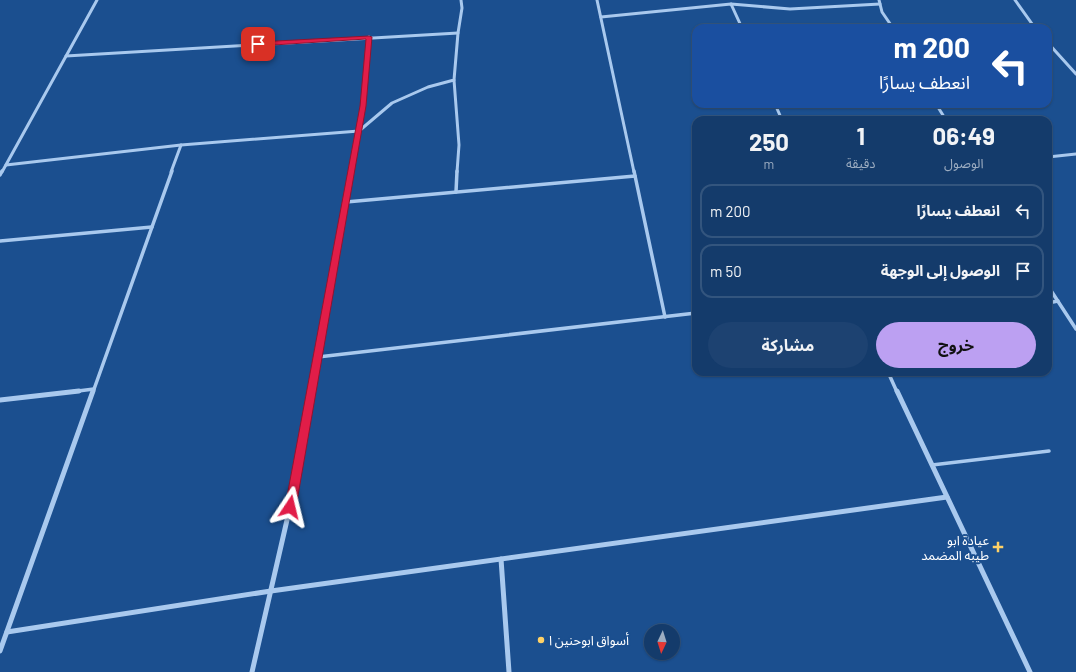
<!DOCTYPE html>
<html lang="ar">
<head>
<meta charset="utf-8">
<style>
  body { margin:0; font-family:Barlow,"Noto Sans Arabic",sans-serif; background:#1d4271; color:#f1f3f6; direction:rtl; height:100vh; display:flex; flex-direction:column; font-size:15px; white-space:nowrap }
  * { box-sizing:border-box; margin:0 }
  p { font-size:13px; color:#9dadc1 }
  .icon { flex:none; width:22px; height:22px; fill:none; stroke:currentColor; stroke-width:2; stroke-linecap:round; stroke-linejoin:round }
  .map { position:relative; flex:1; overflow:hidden; direction:ltr }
  .drawer { position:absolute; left:692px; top:116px; width:360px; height:260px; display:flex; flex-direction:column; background:#143b6b; border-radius:12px; box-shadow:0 1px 3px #0004,0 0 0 1px #33557e; direction:rtl }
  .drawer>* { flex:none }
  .banner { position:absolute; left:692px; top:24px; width:360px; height:84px; border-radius:12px; box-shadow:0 1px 3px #0004,0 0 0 1px #33557e; direction:rtl; background:#1a4fa0; color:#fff; overflow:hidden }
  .needle { width:26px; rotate:184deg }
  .tools { position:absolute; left:644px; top:624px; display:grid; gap:8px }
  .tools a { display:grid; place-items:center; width:36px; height:36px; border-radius:50%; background:#143b6b; box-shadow:0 1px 3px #0004,0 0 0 1px #33557e; font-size:20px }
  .pin { position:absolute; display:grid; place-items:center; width:34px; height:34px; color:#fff; margin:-17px; border-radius:8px; box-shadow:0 2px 6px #0006 }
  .me { position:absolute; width:44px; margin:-22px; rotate:10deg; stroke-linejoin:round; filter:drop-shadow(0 0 3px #0008) }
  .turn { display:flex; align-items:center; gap:14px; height:84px; padding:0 16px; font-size:18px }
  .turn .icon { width:52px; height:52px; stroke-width:2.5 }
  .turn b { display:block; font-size:28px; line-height:34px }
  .eta { display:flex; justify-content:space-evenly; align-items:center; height:68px; text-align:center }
  .eta b { font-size:24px; font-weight:700; line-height:28px }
  .cta { display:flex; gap:8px; margin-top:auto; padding:8px 16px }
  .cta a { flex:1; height:46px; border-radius:24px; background:#bca0f2; color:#111; font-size:16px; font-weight:700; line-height:46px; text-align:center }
  .cta a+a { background:#1d4271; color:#f1f3f6 }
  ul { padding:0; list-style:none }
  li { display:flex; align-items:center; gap:12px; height:54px; margin:0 8px 6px; padding:0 8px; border:2px solid #33557e; border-radius:12px }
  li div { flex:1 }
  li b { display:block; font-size:15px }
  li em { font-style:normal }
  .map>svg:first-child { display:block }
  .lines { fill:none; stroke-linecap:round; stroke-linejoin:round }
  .service { stroke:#a9c9ee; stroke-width:3.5 }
  .minor-far2 { stroke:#a9c9ee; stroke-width:3 }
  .minor-far1 { stroke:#a9c9ee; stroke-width:3.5 }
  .minor { stroke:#a9c9ee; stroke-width:5 }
  .route { fill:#e11d48; stroke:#92132f }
  .poi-dot { fill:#ffd166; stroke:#1b4f8f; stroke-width:1.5 }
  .labels { text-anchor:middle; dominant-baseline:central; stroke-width:4; stroke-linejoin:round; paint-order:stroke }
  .near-poi-label { font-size:13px; fill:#fff; stroke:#1b4f8f; text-anchor:end }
</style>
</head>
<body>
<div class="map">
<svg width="1076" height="672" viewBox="0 0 1076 672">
  <rect width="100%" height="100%" fill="#1b4f8f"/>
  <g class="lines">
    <!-- service -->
    <polyline class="service" points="932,465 1049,451"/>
    <!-- minor-far2 -->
    <g class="minor-far2">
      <polyline points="597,0 634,172"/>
      <polyline points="879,0 882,12 893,28"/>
      <polyline points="1015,0 1035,28"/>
      <polyline points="731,4 742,28"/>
      <polyline points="601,17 731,4 790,9 880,4"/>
      <polyline points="1048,43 1076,74"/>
      <polyline points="66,56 458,33"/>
      <polyline points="454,80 459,145 457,172"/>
      <polyline points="775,104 782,120"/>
      <polyline points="936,104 946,120"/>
      <polyline points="1048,157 1076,154"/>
      <polyline points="6,165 181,145 359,131 392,103 428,87 454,80 458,33 462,8 461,0"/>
      <polyline points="2,172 97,0"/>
      <polyline points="171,172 181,145"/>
      <polyline points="351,172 363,106 369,37"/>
    </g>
    <!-- minor-far1 -->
    <g class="minor-far1">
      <polyline points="634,171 665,317"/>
      <polyline points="0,175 2,171"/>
      <polyline points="456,192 457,171"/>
      <polyline points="346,202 635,176"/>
      <polyline points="0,241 152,227"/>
      <polyline points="1048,286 1076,329"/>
      <polyline points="1048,303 1058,301"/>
      <polyline points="318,357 696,313"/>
      <polyline points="888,372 897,392"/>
      <polyline points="70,392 94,389"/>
      <polyline points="93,392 172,171"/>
      <polyline points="311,392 351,171"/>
    </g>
    <!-- minor -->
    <g class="minor">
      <polyline points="897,391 1030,672"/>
      <polyline points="0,400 79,391"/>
      <polyline points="501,559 509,672"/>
      <polyline points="7,632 271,591 947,497"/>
      <polyline points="0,651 93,391"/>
      <polyline points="252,672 290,507 311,391"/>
    </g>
  </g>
  <!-- route -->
  <polygon class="route" points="369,36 372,37 366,106 296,507 294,511 290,512 287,511 285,507 360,106 366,39 258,46 254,44 258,42"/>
  <!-- markers -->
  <g class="poi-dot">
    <path d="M996 541h4v4h4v4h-4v4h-4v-4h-4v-4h4z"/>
    <circle cx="541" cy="640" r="4"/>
  </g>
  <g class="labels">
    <!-- near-poi labels -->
    <g class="near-poi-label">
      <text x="989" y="540">عيادة ابو<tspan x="989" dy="15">طيبه المضمد</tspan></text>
      <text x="549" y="640" text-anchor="start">أسواق ابوحنين ا</text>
    </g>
  </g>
</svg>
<div class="tools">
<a><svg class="needle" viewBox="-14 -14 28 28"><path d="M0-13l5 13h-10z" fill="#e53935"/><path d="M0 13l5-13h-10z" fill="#9dadc1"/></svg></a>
</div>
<div class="pin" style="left:258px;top:44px;background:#d93025"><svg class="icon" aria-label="arrive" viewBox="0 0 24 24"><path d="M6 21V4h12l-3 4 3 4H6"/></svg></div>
<svg class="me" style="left:290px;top:507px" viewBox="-20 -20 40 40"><path d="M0-17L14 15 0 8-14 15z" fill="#e11d48" stroke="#fff" stroke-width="4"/></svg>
<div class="banner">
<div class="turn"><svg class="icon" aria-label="left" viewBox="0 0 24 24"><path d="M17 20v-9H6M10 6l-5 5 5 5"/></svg><div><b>200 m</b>انعطف يسارًا</div></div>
</div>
<section class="drawer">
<div class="eta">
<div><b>06:49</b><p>الوصول</p></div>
<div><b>1</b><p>دقيقة</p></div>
<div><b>250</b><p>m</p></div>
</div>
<ul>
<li><svg class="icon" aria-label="left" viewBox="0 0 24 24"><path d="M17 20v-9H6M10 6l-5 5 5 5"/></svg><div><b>انعطف يسارًا</b></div><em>200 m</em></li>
<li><svg class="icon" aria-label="arrive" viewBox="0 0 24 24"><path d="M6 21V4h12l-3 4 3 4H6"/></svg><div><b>الوصول إلى الوجهة</b></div><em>50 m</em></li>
</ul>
<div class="cta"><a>خروج</a><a>مشاركة</a></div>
</section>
</div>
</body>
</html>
